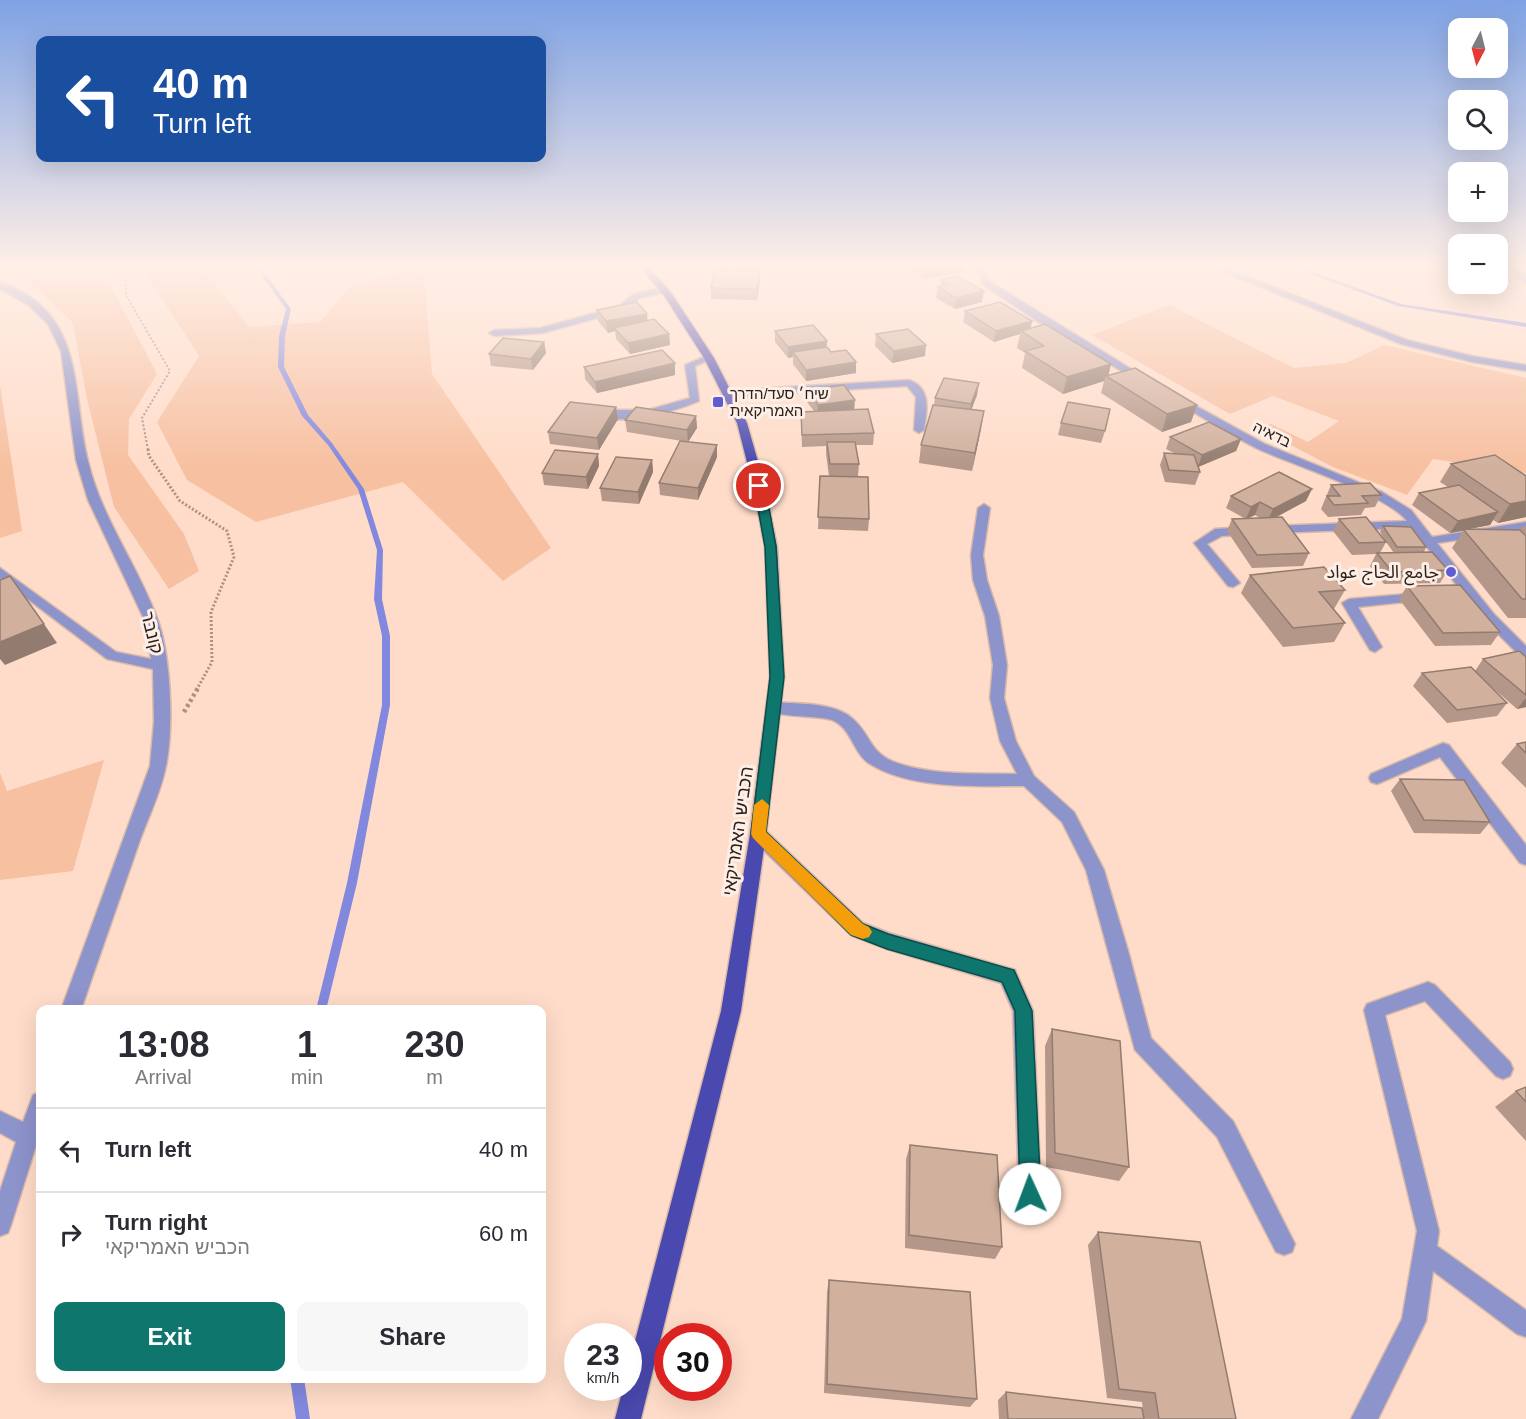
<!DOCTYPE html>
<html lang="en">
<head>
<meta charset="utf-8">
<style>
  body { margin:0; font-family:Arial,"Noto Sans Arabic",Heebo,sans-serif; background:#f7f7f7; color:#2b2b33; height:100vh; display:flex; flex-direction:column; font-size:22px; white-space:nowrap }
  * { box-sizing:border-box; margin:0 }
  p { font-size:20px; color:#7c7c81 }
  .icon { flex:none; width:33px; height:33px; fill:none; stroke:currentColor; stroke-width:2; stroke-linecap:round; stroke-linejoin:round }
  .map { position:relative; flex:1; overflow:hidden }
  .panel { position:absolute; left:36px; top:1005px; width:510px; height:378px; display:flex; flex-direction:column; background:#fff; border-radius:12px; box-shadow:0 6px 24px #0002 }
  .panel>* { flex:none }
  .guide { position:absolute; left:36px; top:36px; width:510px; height:126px; border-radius:12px; box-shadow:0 6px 24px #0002; background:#1a4fa0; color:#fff; overflow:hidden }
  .needle { width:39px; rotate:187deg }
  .controls { position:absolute; left:1448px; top:18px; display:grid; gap:12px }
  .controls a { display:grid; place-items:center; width:60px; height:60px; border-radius:12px; background:#fff; box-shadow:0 6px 24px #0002; font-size:30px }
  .speed { position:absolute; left:564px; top:1323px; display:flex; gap:12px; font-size:30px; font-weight:700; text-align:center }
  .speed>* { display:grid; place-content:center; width:78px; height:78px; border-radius:50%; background:#fff; box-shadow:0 6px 24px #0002; line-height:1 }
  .speed small { font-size:15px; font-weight:400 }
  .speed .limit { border:9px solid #d22; background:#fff; color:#111 }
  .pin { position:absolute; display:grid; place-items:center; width:51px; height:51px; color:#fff; margin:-26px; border:3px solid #fff; border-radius:50%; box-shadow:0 2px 6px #0007 }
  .me { position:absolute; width:66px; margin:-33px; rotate:358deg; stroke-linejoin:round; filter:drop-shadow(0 0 4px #0008) }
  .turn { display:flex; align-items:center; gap:21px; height:126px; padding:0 18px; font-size:27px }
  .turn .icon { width:78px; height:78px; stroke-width:2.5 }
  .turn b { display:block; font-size:42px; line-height:51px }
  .eta { display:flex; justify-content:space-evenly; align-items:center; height:102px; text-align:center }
  .eta b { font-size:36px; font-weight:800; line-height:42px }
  .primary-button { display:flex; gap:12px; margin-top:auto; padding:12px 18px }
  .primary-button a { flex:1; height:69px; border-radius:12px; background:#0f766e; color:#fff; font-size:24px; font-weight:800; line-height:69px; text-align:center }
  .primary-button a+a { background:#f7f7f7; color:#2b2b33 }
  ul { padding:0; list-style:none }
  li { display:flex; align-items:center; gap:18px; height:84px; padding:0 18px; border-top:2px solid #e1e1e2 }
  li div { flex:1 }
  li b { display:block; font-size:22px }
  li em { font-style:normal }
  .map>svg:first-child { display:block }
  .green { fill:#f7c0a1 }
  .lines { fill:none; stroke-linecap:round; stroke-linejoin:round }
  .stream { fill:#8288dd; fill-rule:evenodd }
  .minor-casing { stroke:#d9baa9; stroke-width:3 }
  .major-casing { stroke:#d9baa9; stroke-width:3 }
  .path-far2 { stroke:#ab9183; stroke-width:2; stroke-dasharray:2 2; stroke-linecap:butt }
  .path-far1 { stroke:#ab9183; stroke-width:3; stroke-dasharray:2 2; stroke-linecap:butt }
  .path { stroke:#ab9183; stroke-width:4.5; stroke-dasharray:3 3; stroke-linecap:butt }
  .minor { fill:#8d93cb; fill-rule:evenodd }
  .major { fill:#4a49af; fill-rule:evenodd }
  .wall { fill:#b49788; fill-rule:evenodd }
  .shaded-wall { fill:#927b6f }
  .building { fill:#d1b09e; stroke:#927b6f; stroke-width:1.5 }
  .route { fill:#0f766e; stroke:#0a4d48; stroke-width:1.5 }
  .slow { fill:#f59e0b }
  .poi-dot { fill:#5d5cd5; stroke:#fdefe7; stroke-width:2 }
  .labels { text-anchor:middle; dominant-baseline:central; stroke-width:6; stroke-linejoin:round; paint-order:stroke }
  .far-poi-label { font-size:15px; fill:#2c2019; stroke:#fdefe7; text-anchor:start }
  .far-street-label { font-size:15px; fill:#2c2019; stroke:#fdefe7 }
  .poi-label { font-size:18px; fill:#2c2019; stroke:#fdefe7; text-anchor:end }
  .street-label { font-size:18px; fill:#2c2019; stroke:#fdefe7 }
</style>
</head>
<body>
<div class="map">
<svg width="1526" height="1419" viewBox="0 0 1526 1419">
  <rect width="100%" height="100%" fill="#ffdcc9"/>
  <!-- green -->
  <g class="green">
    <polygon points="142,268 202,268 249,327 320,322 350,287 409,269 424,274 432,374 551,548 503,581 403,482 256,522 187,480 157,422 199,356"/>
    <polygon points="27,279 109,282 157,374 129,419 128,455 184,534 199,571 169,589 114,507 87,399 73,323"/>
    <polygon points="1169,305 1294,368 1346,363 1384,345 1526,378 1526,473 1433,459 1407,495 1333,467 1258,428 1271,424 1308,442 1339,421 1273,396 1230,414 1092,335"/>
    <polygon points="0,385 22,531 0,538"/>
    <polygon points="104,760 73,871 0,880 0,773 7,791"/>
  </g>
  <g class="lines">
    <!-- stream -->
    <g class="stream">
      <polygon points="256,268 261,268 291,309 285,336 284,367 308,415 332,443 364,489 383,550 382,599 390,636 390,705 357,883 326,1010 316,1010 347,883 382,705 382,636 374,599 377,550 358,489 328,445 302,416 278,367 279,336 286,309"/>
      <polygon points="1294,268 1301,268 1401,304 1526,323 1526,327 1398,306"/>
      <polygon points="290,1378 304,1378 310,1419 296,1419"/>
    </g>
    <!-- minor casing -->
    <g class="minor-casing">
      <g id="minor">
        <polygon points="978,268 986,268 989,281 1149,380 1140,382 1040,323 982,284"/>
        <polygon points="1214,268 1226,268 1407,340 1472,356 1526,365 1526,371 1472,362 1401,344"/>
        <polygon points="1512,268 1520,268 1526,276 1526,283 1515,277"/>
        <path d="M0 282C87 312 71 390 88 461 101 517 137 564 157 618 171 655 174 727 166 766 161 792 148 818 139 843 120 898 100 954 81 1010H61L150 766 154 722 153 669 107 659 0 578V568L116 652 151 659 144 619 88 500 76 460 61 351 48 324 28 305 0 289Z"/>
        <polygon points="664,287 667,288 667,292 640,298 623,311 543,333 494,336 489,333 494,330 540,328 617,307 634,294"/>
        <path d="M706 356 714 358 695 366 699 401C677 411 613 429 593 413L598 410H648L690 398 685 365Z"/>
        <path d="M909 380C932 388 927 411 924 430L919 433 914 430 916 397 907 386 755 395 731 400 726 397 755 389Z"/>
        <path d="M1178 396 1265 444 1382 492 1411 510 1432 537 1526 522V530L1437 543 1494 614 1526 646V659L1521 657 1484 620 1412 528 1267 533V527L1271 526 1407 521C1386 494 1293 465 1258 449 1230 435 1202 417 1174 401L1173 399Z"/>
        <path d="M984 504 990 508 983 555 987 580 999 616 1007 665 1004 698 1016 741 1034 776 1074 812 1104 870 1129 954 1151 1038 1233 1121 1295 1244 1292 1252 1284 1255 1276 1252 1217 1137 1135 1050 1086 870 1062 822 1024 786C977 786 912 790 870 764 853 754 852 728 832 720 818 715 771 718 766 708 771 700 782 703 791 703 810 704 838 705 853 719 872 736 869 753 897 763 935 776 977 773 1017 774L1000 741 990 698 993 665 985 616 973 580 971 555 978 508Z"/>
        <polygon points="1247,527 1251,528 1251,534 1222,536 1207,544 1240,583 1233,587 1228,586 1194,543 1215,529"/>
        <polygon points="1419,593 1426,597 1424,600 1358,607 1382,647 1375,652 1370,650 1342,603 1349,599"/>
        <polygon points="1443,743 1449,745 1526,845 1526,865 1520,863 1440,757 1377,784 1371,782 1369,778 1371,774"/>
        <polygon points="758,827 764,829 863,923 889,933 1015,970 1033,1011 1041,1194 1038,1202 1030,1205 1022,1202 1019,1194 1013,1011 1001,983 887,949 851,935 752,839 750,834 752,829"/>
        <polygon points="1428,982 1435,985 1510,1062 1513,1069 1510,1076 1503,1079 1496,1076 1425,1001 1385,1015 1439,1231 1437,1246 1526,1310 1526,1337 1517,1334 1433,1271 1426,1321 1378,1419 1351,1419 1402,1319 1417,1231 1364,1010 1367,1004"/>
        <polygon points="40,1092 40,1133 11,1225 8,1233 0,1236 0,1191 16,1142 0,1133 0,1111 23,1122 33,1095"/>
      </g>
    </g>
    <!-- major casing -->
    <g class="major-casing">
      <polygon id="major" points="641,268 650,268 672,294 714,358 747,423 765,486 777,547 784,677 766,834 741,1011 641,1419 615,1419 623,1388 628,1388 628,1368 721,1011 750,834 770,677 765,547 753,486 737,423 704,358 665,297"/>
    </g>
    <!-- path-far2 -->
    <polyline class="path-far2" points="126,268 126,295 170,371 142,418 148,450"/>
    <!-- path-far1 -->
    <polyline class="path-far1" points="148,449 149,456 180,501 227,531 234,557 211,612 212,662 197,689"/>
    <!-- path -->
    <polyline class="path" points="184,712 198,688"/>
    <!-- minor -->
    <use href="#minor" class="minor"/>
    <!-- major -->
    <use href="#major" class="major"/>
  </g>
  <!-- wall -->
  <g class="wall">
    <polygon points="910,268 963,268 963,272 925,279"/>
    <polygon points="760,270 760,281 757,300 711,299 711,288"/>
    <polygon points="941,280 982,302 955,309 936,298 938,287 940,286"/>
    <polygon points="597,310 648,321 669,334 670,345 630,354 616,339 615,331 608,333 598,321"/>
    <polygon points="965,311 1032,321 1030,328 1111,364 1108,375 1197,405 1191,422 1162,432 1101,393 1104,381 1063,394 1022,368 1025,353 1017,348 1020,334 994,342 963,322"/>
    <polygon points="775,331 826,347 831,352 856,362 856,373 806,381 793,364 793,357 788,358 775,342"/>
    <polygon points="876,334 925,356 892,363 875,346"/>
    <polygon points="544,342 546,353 533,370 491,366 489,354"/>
    <polygon points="584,367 675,375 597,393 585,379"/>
    <polygon points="808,390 854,409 874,433 873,445 856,445 859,464 858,476 839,476 869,519 868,531 818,529 820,476 829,476 826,454 826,446 802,447 801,412 814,411 807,402"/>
    <polygon points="977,395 971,410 981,429 972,471 919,463 921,445 934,405 935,398"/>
    <polygon points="616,407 618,419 599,450 550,444 548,432"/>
    <polygon points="696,416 697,428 688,442 627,432 625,420"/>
    <polygon points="1061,423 1105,431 1101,443 1058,435"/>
    <polygon points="1170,437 1241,439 1236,451 1198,467 1200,472 1195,485 1165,482 1160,465 1164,453 1174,453 1166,449"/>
    <polygon points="717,445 717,457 698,500 660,495 659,483"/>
    <polygon points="598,454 599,466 588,489 544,485 542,473"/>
    <polygon points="1495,455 1526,517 1498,523 1493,520 1490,525 1467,529 1520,530 1522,527 1526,526 1526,618 1508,618 1452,548 1463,531 1450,533 1412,505 1419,493 1448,487 1440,482 1451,464"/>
    <polygon points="652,460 653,472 639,504 602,501 600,488"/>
    <polygon points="1331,485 1381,495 1375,507 1365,508 1361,515 1328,517 1321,509"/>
    <path d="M1231 496 1306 501 1276 517 1309 553 1303 566 1252 568 1227 531 1232 519 1244 518 1226 508ZM1255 515 1260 518H1249Z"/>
    <path d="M1339 519 1384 539 1380 532 1383 526 1426 547 1424 552 1448 570 1440 583 1384 584 1370 566 1376 554 1352 555 1333 531ZM1386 542 1394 553H1380Z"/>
    <polygon points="1250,575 1345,590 1334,609 1333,609 1345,623 1334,642 1283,647 1241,593"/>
    <polygon points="1407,586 1500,632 1491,645 1435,646 1399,599"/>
    <polygon points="1526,657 1526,707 1517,709 1487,683 1507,703 1497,716 1447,723 1413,686 1422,673 1475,671 1483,659"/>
    <polygon points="1526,742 1526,788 1501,763 1517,744"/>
    <polygon points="1400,779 1490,822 1480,834 1414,833 1391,791"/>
    <polygon points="1052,1029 1129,1167 1119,1181 1046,1167 1045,1046"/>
    <polygon points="1526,1087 1526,1141 1495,1107 1516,1091"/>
    <polygon points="910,1145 1002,1247 995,1259 905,1248 906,1159"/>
    <polygon points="1098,1232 1236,1419 1144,1419 1142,1402 1107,1398 1088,1245"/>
    <polygon points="829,1280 977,1399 970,1407 824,1393 827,1292"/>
    <polygon points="1006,1392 1144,1419 999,1419 998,1400"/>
  </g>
  <!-- shaded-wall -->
  <g class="shaded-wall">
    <polygon points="963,268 963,272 925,279 926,269"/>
    <polygon points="760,270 760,281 757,300 757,289"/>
    <polygon points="984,291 982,302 955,309 956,298"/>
    <polygon points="647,314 648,325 614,328 615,331 608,333 606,321"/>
    <polygon points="1032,321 1030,332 1021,331 1020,334 994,342 996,331"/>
    <polygon points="669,334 670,345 630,354 628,343"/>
    <polygon points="827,341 826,352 793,352 793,357 788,358 788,347"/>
    <polygon points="544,342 546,353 533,370 531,359"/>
    <polygon points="926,345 925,356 892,363 894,351"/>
    <polygon points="856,362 856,373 806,381 806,370"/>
    <polygon points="675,363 675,375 597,393 595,382"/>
    <polygon points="1111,364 1108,377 1106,376 1104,381 1063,394 1067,377"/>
    <polygon points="979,383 977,395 969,416 971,404"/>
    <polygon points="855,400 854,412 817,417 818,405"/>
    <polygon points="1197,405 1191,422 1162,432 1167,414"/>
    <polygon points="616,407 618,419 599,450 597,438"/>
    <polygon points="984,411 981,429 972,471 975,453"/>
    <polygon points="696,416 697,428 688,442 687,430"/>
    <polygon points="1241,439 1236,451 1198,467 1202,455"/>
    <polygon points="717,445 717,457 698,500 698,488"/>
    <polygon points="598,454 599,466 588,489 586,477"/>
    <polygon points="652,460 653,472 639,504 638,492"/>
    <polygon points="1312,489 1306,501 1267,522 1273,509"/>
    <polygon points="1526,501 1526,517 1498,523 1510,504"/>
    <polygon points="1260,502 1255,515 1246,519 1251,507"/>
    <polygon points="1498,512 1490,525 1450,533 1458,521"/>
    <polygon points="44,624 57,643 5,665 0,659 0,642"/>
    <polygon points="1526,698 1526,707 1517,709"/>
  </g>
  <!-- building -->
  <g class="building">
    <polygon points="715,269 760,270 757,289 711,288"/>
    <polygon points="957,276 984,291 956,298 938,287 949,284 941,280"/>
    <polygon points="637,302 647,314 606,321 597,310"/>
    <polygon points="1000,302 1032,321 996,331 965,311"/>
    <polygon points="654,319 669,334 628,343 614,328"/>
    <polygon points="1045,324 1111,364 1067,377 1025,351 1044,346 1021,331"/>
    <polygon points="813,325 827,341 788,347 775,331"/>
    <polygon points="908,329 926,345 894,351 876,334"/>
    <polygon points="503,338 544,342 531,359 489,354"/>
    <polygon points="827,347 831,352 846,350 856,362 806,370 793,352"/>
    <polygon points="662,350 675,363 595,382 584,367"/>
    <polygon points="1135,368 1197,405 1167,414 1106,376"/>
    <polygon points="944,378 979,383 971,404 935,398"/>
    <polygon points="844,385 855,400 818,405 808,390"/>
    <polygon points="570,402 616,407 597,438 548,432"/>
    <polygon points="1068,402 1110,409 1105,431 1061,423"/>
    <polygon points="933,405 984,411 975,453 921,445"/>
    <polygon points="636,407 696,416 687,430 625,420"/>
    <polygon points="868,409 874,433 802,435 801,412"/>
    <polygon points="1209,422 1241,439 1202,455 1170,437"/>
    <polygon points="680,441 717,445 698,488 659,483"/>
    <polygon points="827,442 855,442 859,464 830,464"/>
    <polygon points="555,450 598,454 586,477 542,473"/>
    <polygon points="1164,453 1194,455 1200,472 1169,470"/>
    <polygon points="1495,455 1526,476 1526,501 1510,504 1451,464"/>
    <polygon points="616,457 652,460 638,492 600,488"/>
    <polygon points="1279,472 1312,489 1273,509 1260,502 1251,507 1231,496"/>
    <polygon points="820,476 868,477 869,519 818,517"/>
    <polygon points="1370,483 1381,495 1362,496 1368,503 1334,505 1327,496 1340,496 1331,485"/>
    <polygon points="1459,485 1498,512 1458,521 1419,493"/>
    <polygon points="1282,517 1309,553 1257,555 1232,519"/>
    <polygon points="1366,517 1386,542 1359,543 1339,519"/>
    <polygon points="1383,526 1411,527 1426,547 1397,547"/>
    <polygon points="1463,529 1520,530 1526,536 1526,599 1522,599"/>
    <polygon points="1432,552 1448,570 1392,572 1377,553"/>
    <polygon points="1324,567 1345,590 1319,592 1345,623 1293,628 1250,575"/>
    <polygon points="10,576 44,624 0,642 0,580"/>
    <polygon points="1460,585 1500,632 1443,633 1407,586"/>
    <polygon points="1519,651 1526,657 1526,695 1483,659"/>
    <polygon points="1471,667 1507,703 1457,710 1422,673"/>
    <polygon points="1526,742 1526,753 1517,744"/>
    <polygon points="1400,779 1464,780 1490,822 1424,820"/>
    <polygon points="1052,1029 1120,1041 1129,1167 1055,1153"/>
    <polygon points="1526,1087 1526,1102 1516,1091"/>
    <polygon points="910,1145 997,1155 1002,1247 909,1235"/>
    <polygon points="1098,1232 1200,1242 1236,1419 1159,1419 1155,1393 1119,1389"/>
    <polygon points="829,1280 970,1292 977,1399 827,1384"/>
    <polygon points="1006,1392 1142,1408 1144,1419 1008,1419"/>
  </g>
  <!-- sky -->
  <linearGradient id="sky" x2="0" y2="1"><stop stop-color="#7fa2e4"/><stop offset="0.57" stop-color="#ffefe7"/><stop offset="1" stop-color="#ffefe7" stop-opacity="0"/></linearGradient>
  <rect width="1526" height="467" fill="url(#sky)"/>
  <!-- route -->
  <polygon class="route" points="759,483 765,486 776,547 784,677 766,832 863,924 888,934 1014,970 1032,1011 1041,1194 1038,1201 1030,1204 1023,1201 1020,1194 1015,1011 1002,982 887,949 851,935 751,834 770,677 765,547 754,486"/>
  <!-- slow -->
  <polygon class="slow" points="762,799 769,805 766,832 863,924 869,927 872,932 869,937 863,939 851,935 753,838 751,834 754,805"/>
  <!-- markers -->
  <g class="poi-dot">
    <rect x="712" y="396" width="12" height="12" rx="3"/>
    <circle cx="1451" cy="572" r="6"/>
  </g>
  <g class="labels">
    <!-- far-poi labels -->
    <g class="far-poi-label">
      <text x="730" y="393">שיח׳ סעד/הדרך<tspan x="730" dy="17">האמריקאית</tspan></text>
    </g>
    <!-- far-street labels -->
    <g class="far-street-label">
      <text transform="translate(1272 434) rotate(26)">בדאיה</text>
    </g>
    <!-- poi labels -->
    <g class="poi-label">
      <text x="1439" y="572">جامع الحاج عواد</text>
    </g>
    <!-- street labels -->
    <g class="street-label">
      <text transform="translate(152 633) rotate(76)">קונבר</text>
      <text transform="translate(738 831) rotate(-82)">הכביש האמריקאי</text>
    </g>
  </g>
</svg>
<div class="controls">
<a><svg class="needle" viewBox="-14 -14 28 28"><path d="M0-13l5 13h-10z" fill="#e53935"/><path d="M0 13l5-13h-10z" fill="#7c7c81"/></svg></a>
<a><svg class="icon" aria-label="search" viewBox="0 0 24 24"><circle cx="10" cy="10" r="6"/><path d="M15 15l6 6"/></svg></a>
<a>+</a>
<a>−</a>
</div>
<div class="speed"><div>23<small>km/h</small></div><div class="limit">30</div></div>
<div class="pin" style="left:759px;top:486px;background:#d93025"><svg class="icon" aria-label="arrive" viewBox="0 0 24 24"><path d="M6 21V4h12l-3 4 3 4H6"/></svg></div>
<svg class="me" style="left:1030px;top:1194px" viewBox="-20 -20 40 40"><circle r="19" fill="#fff"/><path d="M0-13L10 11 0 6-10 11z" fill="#0f766e"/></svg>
<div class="guide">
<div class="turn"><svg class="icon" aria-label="left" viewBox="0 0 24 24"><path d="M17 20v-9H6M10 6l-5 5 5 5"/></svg><div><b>40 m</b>Turn left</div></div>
</div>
<section class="panel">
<div class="eta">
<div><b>13:08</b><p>Arrival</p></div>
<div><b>1</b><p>min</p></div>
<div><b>230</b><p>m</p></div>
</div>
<ul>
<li><svg class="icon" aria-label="left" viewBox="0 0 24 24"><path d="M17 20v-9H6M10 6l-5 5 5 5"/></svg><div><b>Turn left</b></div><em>40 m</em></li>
<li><svg class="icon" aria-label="right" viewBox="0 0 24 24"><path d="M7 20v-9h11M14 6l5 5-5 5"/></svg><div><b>Turn right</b><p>הכביש האמריקאי</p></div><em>60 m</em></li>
</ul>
<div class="primary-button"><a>Exit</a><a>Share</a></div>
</section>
</div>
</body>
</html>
